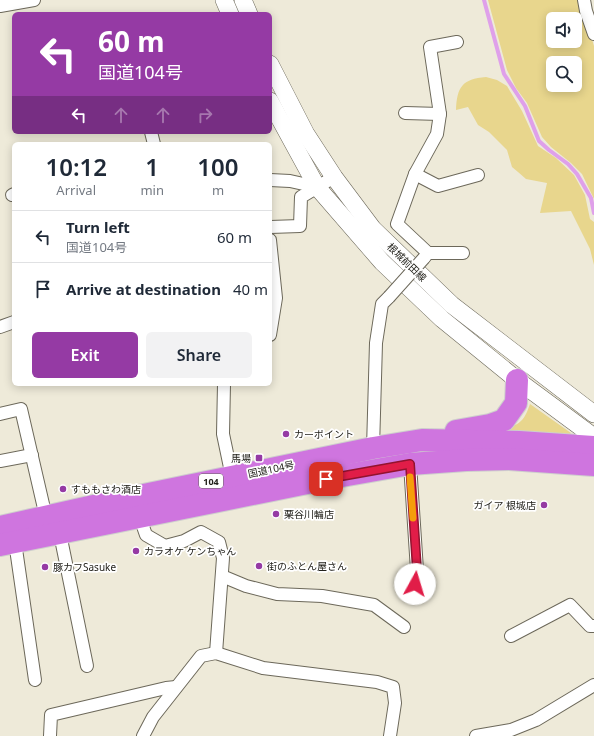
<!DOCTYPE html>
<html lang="en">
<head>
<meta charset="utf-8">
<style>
  body { margin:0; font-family:"Noto Sans","Noto Sans JP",sans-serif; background:#f2f2f3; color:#1f2937; height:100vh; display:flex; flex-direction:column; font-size:15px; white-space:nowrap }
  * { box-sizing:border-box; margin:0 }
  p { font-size:13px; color:#747a83 }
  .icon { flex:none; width:22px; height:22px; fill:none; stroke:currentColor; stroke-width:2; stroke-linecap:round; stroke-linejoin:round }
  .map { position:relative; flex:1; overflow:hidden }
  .side { position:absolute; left:12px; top:142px; width:260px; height:244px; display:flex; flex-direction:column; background:#fff; border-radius:6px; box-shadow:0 2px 10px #0003 }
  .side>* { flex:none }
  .guide { position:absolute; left:12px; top:12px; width:260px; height:122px; border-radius:6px; box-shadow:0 2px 10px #0003; background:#953aa4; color:#fff; overflow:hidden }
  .fabs { position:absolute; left:546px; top:12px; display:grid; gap:8px }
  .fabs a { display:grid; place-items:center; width:36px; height:36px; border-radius:6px; background:#fff; box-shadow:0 2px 10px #0003; font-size:20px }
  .pin { position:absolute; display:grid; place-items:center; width:34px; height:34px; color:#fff; margin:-17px; border-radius:8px; box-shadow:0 2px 6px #0006 }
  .me { position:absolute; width:44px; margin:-22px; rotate:6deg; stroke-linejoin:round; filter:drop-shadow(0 0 3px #0008) }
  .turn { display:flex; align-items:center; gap:14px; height:84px; padding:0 20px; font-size:18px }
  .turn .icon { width:52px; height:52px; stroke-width:2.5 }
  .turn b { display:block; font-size:28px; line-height:34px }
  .lanes { display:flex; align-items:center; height:38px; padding:0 20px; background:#0003; justify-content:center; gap:20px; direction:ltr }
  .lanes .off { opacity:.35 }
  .eta { display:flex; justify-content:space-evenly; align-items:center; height:68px; text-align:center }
  .eta b { font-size:24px; font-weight:600; line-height:28px }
  .primary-button { display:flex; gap:8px; margin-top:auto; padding:8px 20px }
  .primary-button a { flex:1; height:46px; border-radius:6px; background:#953aa4; color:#fff; font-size:16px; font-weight:600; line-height:46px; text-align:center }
  .primary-button a+a { background:#f2f2f3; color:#1f2937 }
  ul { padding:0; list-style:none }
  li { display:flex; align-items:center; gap:12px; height:52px; padding:0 20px; border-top:1px solid #e0e1e3 }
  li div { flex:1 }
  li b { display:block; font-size:15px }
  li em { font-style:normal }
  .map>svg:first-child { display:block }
  .green { fill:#e8d68d; fill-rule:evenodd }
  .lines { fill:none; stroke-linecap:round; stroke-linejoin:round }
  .stream { stroke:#dfa0ea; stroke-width:4 }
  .street-casing { stroke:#6c685a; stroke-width:14 }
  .secondary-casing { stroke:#6c685a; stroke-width:18 }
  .highway-casing { stroke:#cececd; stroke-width:24 }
  .street { stroke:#fff; stroke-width:12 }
  .secondary { stroke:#fff; stroke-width:17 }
  .highway { stroke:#cf75df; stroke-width:22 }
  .street-bridge-casing { stroke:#6c685a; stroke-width:14; stroke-linecap:butt }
  .street-bridge { stroke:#fff; stroke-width:12 }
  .route-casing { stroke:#92132f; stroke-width:10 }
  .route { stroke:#e11d48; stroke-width:7 }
  .slow { stroke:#f59e0b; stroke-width:7 }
  .poi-dot { fill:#953aa4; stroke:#fff; stroke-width:1.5 }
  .labels { text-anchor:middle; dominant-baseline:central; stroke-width:3.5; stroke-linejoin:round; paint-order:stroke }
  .shield { fill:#fff; stroke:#64645f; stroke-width:1 }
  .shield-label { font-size:9px; font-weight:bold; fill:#22211b }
  .street-label { font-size:10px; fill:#22211b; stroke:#fff }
  .poi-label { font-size:10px; fill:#22211b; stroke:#fff; text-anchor:start }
</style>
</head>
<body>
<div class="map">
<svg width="594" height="736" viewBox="0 0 594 736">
  <rect width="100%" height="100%" fill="#eeead9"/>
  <!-- green -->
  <g class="green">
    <path d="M488 0H580L594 46V199L582 174 571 163 551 147 542 137 527 103 516 88 507 70ZM553 19H575V41H553ZM553 63H575V85H553Z"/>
    <path d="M486 77 497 80 507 86 522 111 538 146 556 158 574 175 585 195 590 219 594 222V265L590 249 571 211 540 213 547 183 526 179 518 172 512 167 507 150 489 132 478 125 468 107 456 110C457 87 462 79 486 77Z"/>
    <path d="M530 404 571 433 568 436 507 432V428C522 424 525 418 530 404Z"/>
  </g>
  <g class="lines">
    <!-- stream -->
    <polyline class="stream" points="484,0 504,74 525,106 539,141 549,150 568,164 577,174 591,198 594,213"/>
    <!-- street casing -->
    <g class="street-casing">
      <g id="street">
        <polyline points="584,0 586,11 594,34"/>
        <polyline points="0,6 34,0"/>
        <polyline points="405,113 440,114"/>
        <polyline points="151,132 154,144"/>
        <polyline points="415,174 438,186 478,175"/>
        <polyline points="270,180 290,181 317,187"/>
        <polyline points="12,195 14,194"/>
        <polyline points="270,227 300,226 301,197 334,177"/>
        <polyline points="270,240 276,298 270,335"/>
        <polyline points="428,253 463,253"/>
        <polyline points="424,258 428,253 397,224 415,174 437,134 440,114 430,47 457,42"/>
        <polyline points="0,327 14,322"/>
        <polyline points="224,384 223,434 232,477"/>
        <polyline points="0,414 21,409 46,517"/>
        <polyline points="373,448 376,343 382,304 389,297"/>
        <polyline points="0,461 32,455"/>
        <polyline points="410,464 417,570 415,584"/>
        <polyline points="138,512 146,535 165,546 184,541 201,532 219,542 223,558 216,653"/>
        <polyline points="60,534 87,666"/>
        <polyline points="15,542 35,680"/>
        <polyline points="222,576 246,586 277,594 322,596 374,605 404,627"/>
        <polyline points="511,636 570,605 590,626 594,626"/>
        <polyline points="50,736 51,715 166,688 176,687"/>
        <polyline points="143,736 153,717 201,656 216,653 263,668 377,682 393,687 395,703 390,736"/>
        <polyline points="476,736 511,730 536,720 594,685"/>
      </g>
    </g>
    <!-- secondary casing -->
    <g class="secondary-casing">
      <g id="secondary">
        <polyline points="224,0 230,14"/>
        <polyline points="243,0 249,14"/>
        <polyline points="270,64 306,134 334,177 373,229 452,305 594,414"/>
        <polyline points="270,101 317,187 382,262 442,319 517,380 594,437"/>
      </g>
    </g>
    <!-- highway casing -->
    <g class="highway-casing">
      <g id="highway">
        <polyline points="456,431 490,425 504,420 516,403 517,380"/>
        <polyline points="0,527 134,497 373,448 422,440 519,442 594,447"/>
        <polyline points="0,545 342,476 410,464 466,460 509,459 594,465"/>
      </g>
    </g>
    <!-- street -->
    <use href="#street" class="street"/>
    <!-- secondary -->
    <use href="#secondary" class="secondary"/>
    <!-- highway -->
    <use href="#highway" class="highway"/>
    <!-- street-bridge casing -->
    <g class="street-bridge-casing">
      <polyline id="street-bridge" points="389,297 424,258"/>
    </g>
    <!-- street-bridge -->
    <use href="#street-bridge" class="street-bridge"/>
  </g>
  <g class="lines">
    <!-- route casing -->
    <g class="route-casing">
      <polyline id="route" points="326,479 410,464 417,570 415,584"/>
    </g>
    <!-- route -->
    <use href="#route" class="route"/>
    <!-- slow -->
    <polyline class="slow" points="410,477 413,518"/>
  </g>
  <!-- markers -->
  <g class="poi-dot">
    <circle cx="286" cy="434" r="4"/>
    <rect x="255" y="454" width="8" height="8" rx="2"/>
    <circle cx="63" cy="489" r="4"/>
    <circle cx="544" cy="505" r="4"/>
    <circle cx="276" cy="514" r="4"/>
    <circle cx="136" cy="551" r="4"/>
    <circle cx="259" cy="566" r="4"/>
    <circle cx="45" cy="567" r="4"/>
  </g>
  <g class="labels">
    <!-- shield labels -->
    <rect class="shield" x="199" y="474" width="24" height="14" rx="3"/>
    <g class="shield-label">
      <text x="211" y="481">104</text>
    </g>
    <!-- street labels -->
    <g class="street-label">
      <text transform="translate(407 262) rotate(44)">根城前田線</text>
      <text transform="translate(271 469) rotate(-12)">国道104号</text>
    </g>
    <!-- poi labels -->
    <g class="poi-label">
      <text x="294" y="434">カーポイント</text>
      <text x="251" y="458" text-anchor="end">馬場</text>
      <text x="71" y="489">すももさわ酒店</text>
      <text x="536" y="505" text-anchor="end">ガイア 根城店</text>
      <text x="284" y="514">栗谷川輪店</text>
      <text x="144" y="551">カラオケ ケンちゃん</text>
      <text x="267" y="566">街のふとん屋さん</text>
      <text x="53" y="567">豚カフSasuke</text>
    </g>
  </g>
</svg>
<div class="fabs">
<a><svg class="icon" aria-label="sound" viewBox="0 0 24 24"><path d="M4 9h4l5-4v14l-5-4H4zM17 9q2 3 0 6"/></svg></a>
<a><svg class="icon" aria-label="search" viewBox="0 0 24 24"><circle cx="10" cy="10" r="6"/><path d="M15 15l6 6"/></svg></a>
</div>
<div class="pin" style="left:326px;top:479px;background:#d93025"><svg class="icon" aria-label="arrive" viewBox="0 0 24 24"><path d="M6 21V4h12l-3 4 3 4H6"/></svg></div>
<svg class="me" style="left:415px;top:584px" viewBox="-20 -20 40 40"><circle r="19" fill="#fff"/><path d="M0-13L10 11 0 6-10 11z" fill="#e11d48"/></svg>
<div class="guide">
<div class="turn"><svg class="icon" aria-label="left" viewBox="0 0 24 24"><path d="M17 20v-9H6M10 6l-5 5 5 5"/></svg><div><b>60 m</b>国道104号</div></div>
<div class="lanes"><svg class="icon" aria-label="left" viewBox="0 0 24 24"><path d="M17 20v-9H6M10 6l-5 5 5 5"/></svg><svg class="icon off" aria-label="ahead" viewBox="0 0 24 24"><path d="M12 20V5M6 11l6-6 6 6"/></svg><svg class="icon off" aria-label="ahead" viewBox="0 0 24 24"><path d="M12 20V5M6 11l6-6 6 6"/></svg><svg class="icon off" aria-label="right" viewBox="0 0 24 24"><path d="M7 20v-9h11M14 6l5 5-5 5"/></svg></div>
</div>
<section class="side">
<div class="eta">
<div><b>10:12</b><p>Arrival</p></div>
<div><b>1</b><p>min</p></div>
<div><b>100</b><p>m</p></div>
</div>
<ul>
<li><svg class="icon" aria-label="left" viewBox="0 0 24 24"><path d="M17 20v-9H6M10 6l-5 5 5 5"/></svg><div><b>Turn left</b><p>国道104号</p></div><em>60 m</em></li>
<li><svg class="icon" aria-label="arrive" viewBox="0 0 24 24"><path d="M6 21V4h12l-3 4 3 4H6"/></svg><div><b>Arrive at destination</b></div><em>40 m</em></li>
</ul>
<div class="primary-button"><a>Exit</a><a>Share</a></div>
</section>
</div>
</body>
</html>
